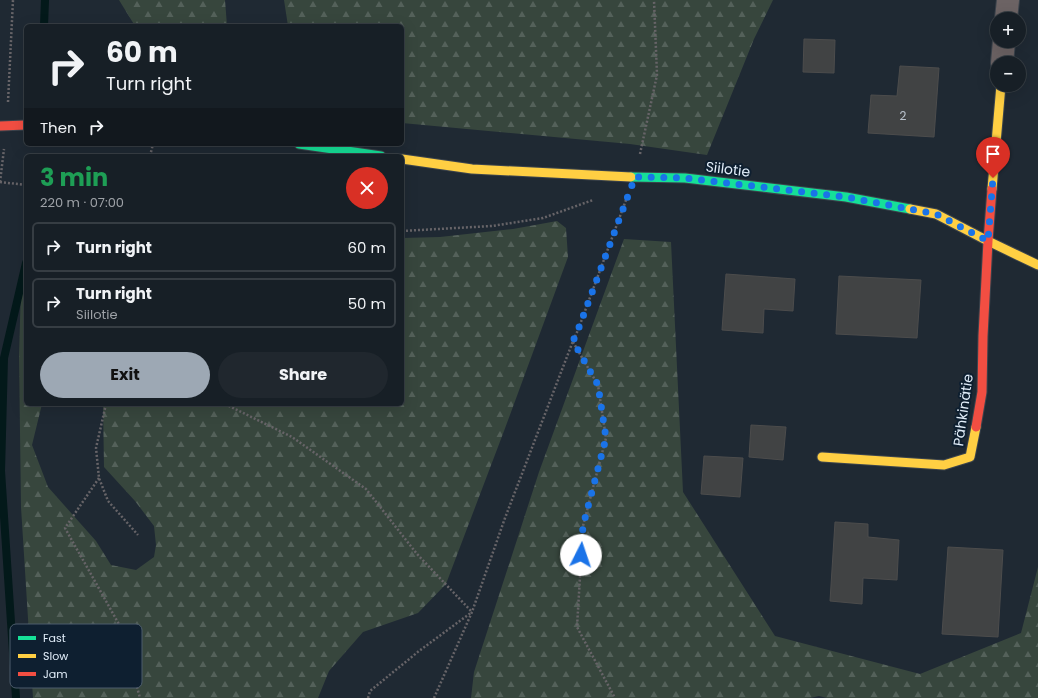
<!DOCTYPE html>
<html lang="en">
<head>
<meta charset="utf-8">
<style>
  body { margin:0; font-family:Poppins,sans-serif; background:#20272e; color:#f1f3f6; height:100vh; display:flex; flex-direction:column; font-size:15px; white-space:nowrap }
  * { box-sizing:border-box; margin:0 }
  p { font-size:13px; color:#9ea2a7 }
  .icon { flex:none; width:22px; height:22px; fill:none; stroke:currentColor; stroke-width:2; stroke-linecap:round; stroke-linejoin:round }
  .map { position:relative; flex:1; overflow:hidden }
  .panel { position:absolute; left:24px; top:154px; width:380px; height:252px; display:flex; flex-direction:column; background:#171f26; border-radius:6px; box-shadow:0 4px 16px #0002,0 0 0 1px #363d43 }
  .panel>* { flex:none }
  .top-card { position:absolute; left:24px; top:24px; width:380px; height:122px; border-radius:6px; box-shadow:0 4px 16px #0002,0 0 0 1px #363d43; background:#171f26; color:#f1f3f6; overflow:hidden }
  .buttons { position:absolute; left:990px; top:12px; display:grid; gap:8px }
  .buttons a { display:grid; place-items:center; width:36px; height:36px; border-radius:50%; background:#171f26; box-shadow:0 4px 16px #0002,0 0 0 1px #363d43; font-size:20px }
  .pin { position:absolute; display:grid; place-items:center; width:34px; height:34px; color:#fff; margin:-41px -17px; border-radius:50% 50% 50% 0; rotate:-45deg; box-shadow:0 0 4px #0007 }
  .pin .icon { rotate:45deg }
  .me { position:absolute; width:44px; margin:-22px; rotate:4deg; stroke-linejoin:round; filter:drop-shadow(0 0 3px #0008) }
  .turn { display:flex; align-items:center; gap:14px; height:84px; padding:0 16px; font-size:18px }
  .turn .icon { width:52px; height:52px; stroke-width:2.5 }
  .turn b { display:block; font-size:28px; line-height:34px }
  .then { display:flex; align-items:center; height:38px; padding:0 16px; background:#0003; gap:8px; font-size:15px }
  .round { display:grid; place-items:center; flex:none; width:42px; height:42px; border-radius:21px; background:#20272e }
  .overview { display:flex; align-items:center; justify-content:space-between; height:68px; padding:0 16px }
  h1 { font-size:24px; font-weight:700; line-height:30px; color:#1e9e55 }
  .action { display:flex; gap:8px; margin-top:auto; padding:8px 16px }
  .action a { flex:1; height:46px; border-radius:24px; background:#9da8b4; color:#111; font-size:16px; font-weight:700; line-height:46px; text-align:center }
  .action a+a { background:#20272e; color:#f1f3f6 }
  ul { padding:0; list-style:none }
  li { display:flex; align-items:center; gap:12px; height:50px; margin:0 8px 6px; padding:0 8px; border:2px solid #363d43; border-radius:6px }
  li div { flex:1 }
  li b { display:block; font-size:15px }
  li em { font-style:normal }
  .map>svg:first-child { display:block }
  .forest { fill:url(#forest-firs) }
  .lines { fill:none; stroke-linecap:round; stroke-linejoin:round }
  .stream { stroke:#03191a; stroke-width:8 }
  .building { fill:#414344; stroke:#4c4c4c }
  .street-casing { stroke:#3c444d; stroke-width:24 }
  .fast-casing { stroke:#3c444d; stroke-width:11 }
  .slow-casing { stroke:#3c444d; stroke-width:11 }
  .jam-casing { stroke:#3c444d; stroke-width:11 }
  .path { stroke:#676468; stroke-width:2.5; stroke-dasharray:2 2; stroke-linecap:butt }
  .street { stroke:#6c6364; stroke-width:22 }
  .fast { stroke:#16e098; stroke-width:9 }
  .slow { stroke:#ffcf43; stroke-width:9 }
  .jam { stroke:#f24e42; stroke-width:9 }
  .route { stroke:#1a73e8; stroke-width:7; stroke-dasharray:0 12.6 }
  .labels { text-anchor:middle; dominant-baseline:central; stroke-width:4; stroke-linejoin:round; paint-order:stroke }
  .number-label { font-size:12px; fill:#b9c2cc }
  .street-label { font-size:14px; fill:#e1edf9; stroke:#0e1f30 }
  .key { fill:#0e1f30; stroke:#4d5d6c; stroke-width:1 }
  .key-label { font-size:11px; fill:#e1edf9 }
</style>
</head>
<body>
<div class="map">
<svg width="1038" height="698" viewBox="0 0 1038 698">
  <defs>
    <pattern id="forest-firs" width="22" height="20" patternUnits="userSpaceOnUse"><rect width="22" height="20" fill="#37463d"/><path d="M5 1l3.5 6h-7zM16 11l3.5 6h-7z" fill="#54615a"/></pattern>
  </defs>
  <rect width="100%" height="100%" fill="#1f2933"/>
  <!-- forest -->
  <g class="forest">
    <polygon points="119,0 225,0 227,26 135,26"/>
    <polygon points="284,0 773,0 754,39 707,155 630,144 402,123 402,26 288,26"/>
    <polygon points="557,221 566,228 568,257 504,431 446,584 418,613 363,632 329,671 318,698 33,698 21,507 19,356 21,287 26,279 26,404 42,404 32,445 48,487 96,541 111,565 136,570 154,557 156,545 154,526 135,501 104,467 103,404 402,404 402,238 440,237 513,229"/>
    <polygon points="624,239 671,242 683,492 775,636 920,674 1021,633 1038,567 1038,698 827,698 819,696 810,698 471,698 474,672 539,472"/>
  </g>
  <g class="lines">
    <!-- stream -->
    <g class="stream">
      <polyline points="44,26 45,0"/>
      <polyline points="16,698 1,471 4,358 26,263"/>
    </g>
  </g>
  <!-- building -->
  <g class="building">
    <polygon points="804,39 835,40 834,73 803,72"/>
    <polygon points="900,66 939,68 934,137 868,133 871,95 897,96"/>
    <polygon points="726,274 795,279 793,311 764,309 763,333 722,330"/>
    <polygon points="839,276 921,280 917,338 836,334"/>
    <polygon points="751,425 786,427 783,460 749,457"/>
    <polygon points="704,456 743,458 740,497 701,494"/>
    <polygon points="835,522 868,524 868,537 899,540 897,580 863,578 862,604 830,601"/>
    <polygon points="948,547 1003,550 998,637 942,634"/>
  </g>
  <g class="lines">
    <!-- street casing -->
    <g class="street-casing">
      <g id="street">
        <polyline points="1006,19 1008,0"/>
        <polyline points="1002,63 1004,41"/>
      </g>
    </g>
    <!-- fast casing -->
    <g class="fast-casing">
      <g id="fast">
        <polyline points="299,144 381,156"/>
        <polyline points="631,177 685,178 846,197 910,209"/>
      </g>
    </g>
    <!-- slow casing -->
    <g class="slow-casing">
      <g id="slow">
        <polyline points="402,159 472,169 631,177"/>
        <polyline points="992,189 1001,85"/>
        <polyline points="910,209 936,214 988,241 1038,265"/>
        <polyline points="822,457 944,465 970,457 976,427"/>
      </g>
    </g>
    <!-- jam casing -->
    <g class="jam-casing">
      <g id="jam">
        <polyline points="0,126 26,125"/>
        <polyline points="976,427 982,392 983,336 988,241 992,189"/>
      </g>
    </g>
    <!-- path -->
    <g class="path">
      <polyline points="8,102 13,0"/>
      <polyline points="640,154 657,75 654,0"/>
      <polyline points="150,156 153,144"/>
      <polyline points="0,182 4,149"/>
      <polyline points="0,182 26,185"/>
      <polyline points="402,231 492,226 543,218 593,200"/>
      <polyline points="573,342 598,385 606,438 583,526 577,627 615,698"/>
      <polyline points="106,404 96,448 99,478 108,501 138,535"/>
      <polyline points="225,404 292,437 366,489 417,554 472,612"/>
      <polyline points="99,478 65,528 120,626 140,698"/>
      <polyline points="368,698 370,691 419,651 472,612"/>
      <polyline points="434,698 472,612 505,518 573,341 578,330 626,200"/>
    </g>
    <!-- street -->
    <use href="#street" class="street"/>
    <!-- fast -->
    <use href="#fast" class="fast"/>
    <!-- slow -->
    <use href="#slow" class="slow"/>
    <!-- jam -->
    <use href="#jam" class="jam"/>
  </g>
  <g class="lines">
    <!-- route -->
    <polyline class="route" points="581,555 583,526 606,438 598,385 573,341 578,330 635,177 685,178 846,197 936,214 988,241 993,178"/>
  </g>
  <g class="labels">
    <!-- number labels -->
    <g class="number-label">
      <text x="903" y="115">2</text>
    </g>
    <!-- street labels -->
    <g class="street-label">
      <text transform="translate(728 169) rotate(7)">Siilotie</text>
      <text transform="translate(963 410) rotate(-82)">Pähkinätie</text>
    </g>
  </g>
  <!-- legend -->
  <rect x="10" y="624" width="132" height="64" rx="6" class="key"/>
  <rect x="18" y="636" width="18" height="4" fill="#16e098"/>
  <rect x="18" y="654" width="18" height="4" fill="#ffcf43"/>
  <rect x="18" y="672" width="18" height="4" fill="#f24e42"/>
  <g class="key-label">
    <text x="43" y="642">Fast</text>
    <text x="43" y="660">Slow</text>
    <text x="43" y="678">Jam</text>
  </g>
</svg>
<div class="buttons">
<a>+</a>
<a>−</a>
</div>
<div class="pin" style="left:993px;top:178px;background:#d93025"><svg class="icon" aria-label="arrive" viewBox="0 0 24 24"><path d="M6 21V4h12l-3 4 3 4H6"/></svg></div>
<svg class="me" style="left:581px;top:555px" viewBox="-20 -20 40 40"><circle r="19" fill="#fff"/><path d="M0-13L10 11 0 6-10 11z" fill="#1a73e8"/></svg>
<div class="top-card">
<div class="turn"><svg class="icon" aria-label="right" viewBox="0 0 24 24"><path d="M7 20v-9h11M14 6l5 5-5 5"/></svg><div><b>60 m</b>Turn right</div></div>
<div class="then">Then<svg class="icon" aria-label="right" viewBox="0 0 24 24"><path d="M7 20v-9h11M14 6l5 5-5 5"/></svg></div>
</div>
<section class="panel">
<div class="overview"><div><h1>3 min</h1><p>220 m · 07:00</p></div><a class="round" style="background:#d93025;color:#fff"><svg class="icon" aria-label="close" viewBox="0 0 24 24"><path d="M6 6l12 12M18 6L6 18"/></svg></a></div>
<ul>
<li><svg class="icon" aria-label="right" viewBox="0 0 24 24"><path d="M7 20v-9h11M14 6l5 5-5 5"/></svg><div><b>Turn right</b></div><em>60 m</em></li>
<li><svg class="icon" aria-label="right" viewBox="0 0 24 24"><path d="M7 20v-9h11M14 6l5 5-5 5"/></svg><div><b>Turn right</b><p>Siilotie</p></div><em>50 m</em></li>
</ul>
<div class="action"><a>Exit</a><a>Share</a></div>
</section>
</div>
</body>
</html>
